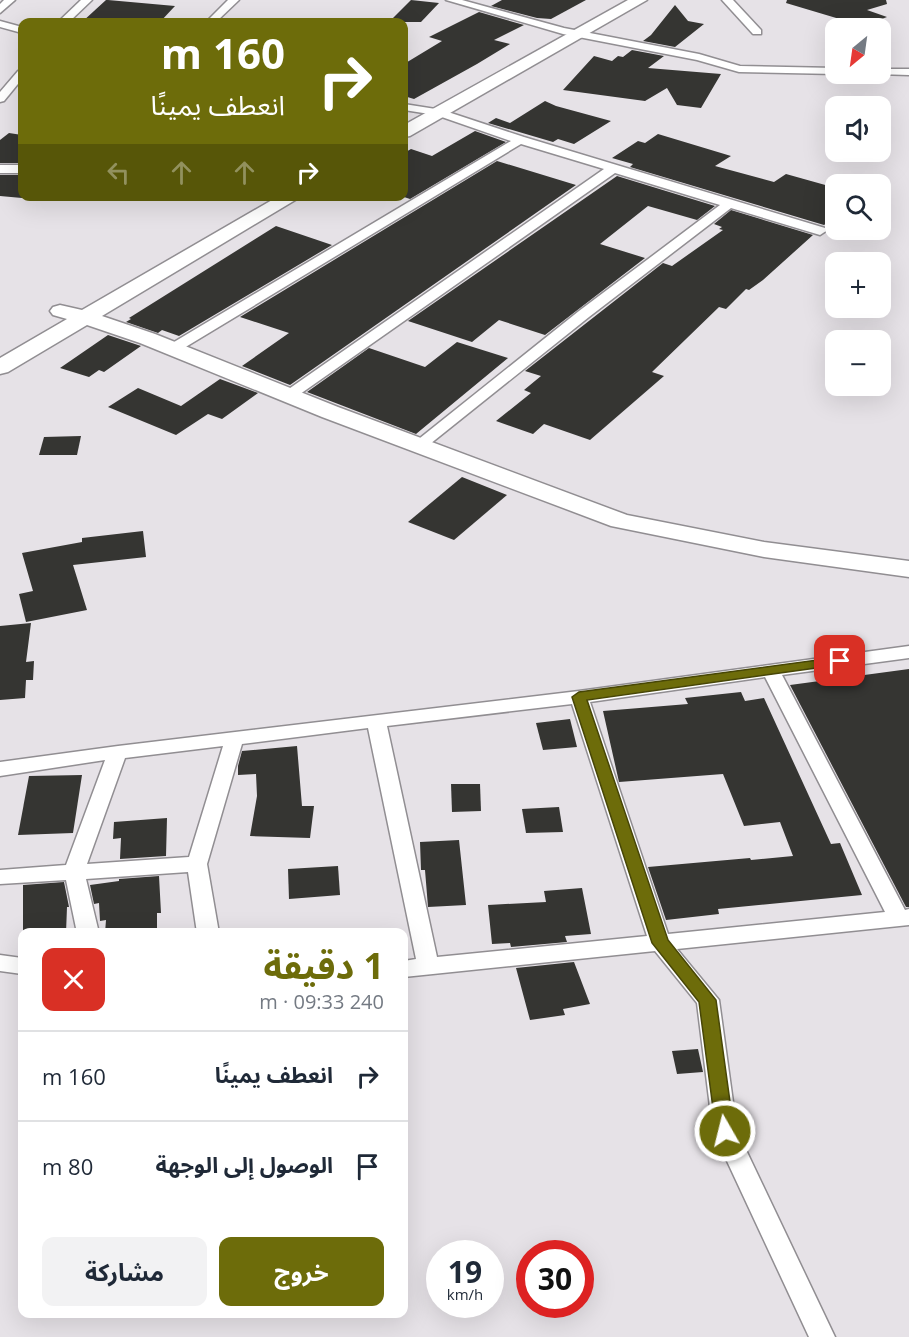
<!DOCTYPE html>
<html lang="ar">
<head>
<meta charset="utf-8">
<style>
  body { margin:0; font-family:"Open Sans","Noto Sans Arabic",sans-serif; background:#f2f2f3; color:#1f2937; direction:rtl; height:100vh; display:flex; flex-direction:column; font-size:22px; white-space:nowrap }
  * { box-sizing:border-box; margin:0 }
  p { font-size:20px; color:#747a83 }
  .icon { flex:none; width:33px; height:33px; fill:none; stroke:currentColor; stroke-width:2; stroke-linecap:round; stroke-linejoin:round }
  .map { position:relative; flex:1; overflow:hidden; direction:ltr }
  .sheet { position:absolute; left:18px; top:928px; width:390px; height:390px; display:flex; flex-direction:column; background:#fff; border-radius:12px; box-shadow:0 6px 24px #0002; direction:rtl }
  .sheet>* { flex:none }
  .guide { position:absolute; left:18px; top:18px; width:390px; height:183px; border-radius:12px; box-shadow:0 6px 24px #0002; direction:rtl; background:#6d6c0a; color:#fff; overflow:hidden }
  .needle { width:39px; rotate:209deg }
  .fabs { position:absolute; left:825px; top:18px; display:grid; gap:12px }
  .fabs a { display:grid; place-items:center; width:66px; height:66px; border-radius:12px; background:#fff; box-shadow:0 6px 24px #0002; font-size:30px }
  .speed { position:absolute; left:426px; top:1240px; display:flex; gap:12px; font-size:30px; font-weight:700; text-align:center }
  .speed>* { display:grid; place-content:center; width:78px; height:78px; border-radius:50%; background:#fff; box-shadow:0 6px 24px #0002; line-height:1 }
  .speed small { font-size:15px; font-weight:400 }
  .speed .limit { border:9px solid #d22; background:#fff; color:#111 }
  .pin { position:absolute; display:grid; place-items:center; width:51px; height:51px; color:#fff; margin:-26px; border-radius:12px; box-shadow:0 3px 9px #0006 }
  .me { position:absolute; width:66px; margin:-33px; rotate:352deg; stroke-linejoin:round; filter:drop-shadow(0 0 4px #0008) }
  .turn { display:flex; align-items:center; gap:21px; height:126px; padding:0 24px; font-size:27px }
  .turn .icon { width:78px; height:78px; stroke-width:2.5 }
  .turn b { display:block; font-size:42px; line-height:51px }
  .lanes { display:flex; align-items:center; height:57px; padding:0 24px; background:#0003; justify-content:center; gap:30px; direction:ltr }
  .lanes .off { opacity:.35 }
  .round { display:grid; place-items:center; flex:none; width:63px; height:63px; border-radius:12px; background:#f2f2f3 }
  .head { display:flex; align-items:center; justify-content:space-between; height:102px; padding:0 24px }
  h1 { font-size:36px; font-weight:700; line-height:45px; color:#6d6c0a }
  .primary-button { display:flex; gap:12px; margin-top:auto; padding:12px 24px }
  .primary-button a { flex:1; height:69px; border-radius:12px; background:#6d6c0a; color:#fff; font-size:24px; font-weight:700; line-height:69px; text-align:center }
  .primary-button a+a { background:#f2f2f3; color:#1f2937 }
  ul { padding:0; list-style:none }
  li { display:flex; align-items:center; gap:18px; height:90px; padding:0 24px; border-top:2px solid #e0e1e3 }
  li div { flex:1 }
  li b { display:block; font-size:22px }
  li em { font-style:normal }
  .map>svg:first-child { display:block }
  .building { fill:#353532 }
  .lines { fill:none; stroke-linecap:round; stroke-linejoin:round }
  .street-casing { stroke:#918e92; stroke-width:3 }
  .secondary-casing { stroke:#918e92; stroke-width:3 }
  .street { fill:#fff; fill-rule:evenodd }
  .secondary { fill:#fff; fill-rule:evenodd }
  .route { fill:#6d6c0a; stroke:#474606; stroke-width:1.5 }
</style>
</head>
<body>
<div class="map">
<svg width="909" height="1337" viewBox="0 0 909 1337">
  <rect width="100%" height="100%" fill="#e6e2e7"/>
  <!-- building -->
  <g class="building">
    <polygon points="106,0 108,0 175,6 160,22 114,19 111,22 82,22"/>
    <polygon points="411,0 439,3 421,22 389,22"/>
    <polygon points="502,0 586,0 551,19 537,18 491,6"/>
    <polygon points="787,0 886,0 887,4 867,10 887,17 863,26 786,3"/>
    <polygon points="675,5 688,21 704,24 675,47 643,41 651,35"/>
    <polygon points="479,12 524,25 494,40 510,44 477,64 414,99 404,96 404,64 442,41 429,37"/>
    <polygon points="632,50 664,56 648,68 721,74 701,108 677,105 667,88 645,101 563,90 594,56 612,61 618,56 623,57"/>
    <polygon points="545,101 556,106 611,121 574,144 558,139 553,142 488,123 496,118 510,123"/>
    <polygon points="475,131 506,142 410,199 404,197 404,153 411,149 432,156"/>
    <polygon points="9,133 22,135 22,163 0,163 0,140"/>
    <polygon points="658,134 731,156 715,166 774,182 786,174 836,188 836,216 824,225 630,167 633,164 612,158 638,141 645,143"/>
    <polygon points="497,161 576,185 290,385 242,366 289,333 240,317"/>
    <polygon points="0,175 22,175 22,198 0,196"/>
    <polygon points="617,176 715,206 697,220 648,206 600,244 645,258 545,335 499,320 472,342 408,321"/>
    <polygon points="731,210 813,235 763,280 749,290 746,289 726,309 719,307 652,372 664,376 590,440 544,424 533,434 496,421 531,393 524,390 541,376 525,371 663,263 672,266 723,230 719,229 722,227 714,224"/>
    <polygon points="276,226 332,245 179,336 162,330 158,333 126,322 131,319 129,318"/>
    <polygon points="108,335 141,346 104,372 99,370 89,377 60,368"/>
    <polygon points="457,342 508,358 416,434 307,392 369,348 425,367"/>
    <polygon points="220,379 258,393 222,419 208,414 176,435 108,407 138,388 181,406"/>
    <polygon points="81,436 77,455 39,455 44,437"/>
    <polygon points="462,477 507,495 454,540 408,522"/>
    <polygon points="143,531 146,557 73,565 87,610 26,622 19,594 33,591 22,553 82,542 82,538"/>
    <polygon points="31,623 26,662 34,661 33,680 26,680 25,698 0,700 0,626"/>
    <polygon points="909,669 909,907 906,907 790,685"/>
    <polygon points="741,692 745,701 764,698 831,844 840,843 862,895 718,909 719,914 666,920 648,867 750,858 751,860 793,856 780,822 744,826 723,774 619,782 603,711 688,704 685,698"/>
    <polygon points="570,719 577,747 543,750 536,723"/>
    <polygon points="297,746 302,806 314,806 310,838 250,836 257,796 256,774 238,775 238,766 242,751"/>
    <polygon points="82,775 73,833 18,835 29,776"/>
    <polygon points="451,784 480,784 481,811 452,812"/>
    <polygon points="559,807 563,832 526,833 522,809"/>
    <polygon points="167,818 166,856 120,859 121,838 113,839 114,822"/>
    <polygon points="459,840 466,905 428,907 425,870 421,870 420,842"/>
    <polygon points="338,866 340,895 289,899 288,869"/>
    <polygon points="159,876 161,913 157,913 157,933 105,933 106,920 100,921 99,903 94,904 90,885 119,881 119,879"/>
    <polygon points="64,882 69,907 67,907 66,933 23,933 23,885"/>
    <polygon points="582,888 591,934 565,936 567,942 511,947 510,943 492,944 488,905 546,902 544,891"/>
    <polygon points="574,962 590,1004 563,1009 565,1015 530,1020 516,968"/>
    <polygon points="698,1049 703,1072 677,1074 672,1051"/>
  </g>
  <g class="lines">
    <!-- street casing -->
    <g class="street-casing">
      <g id="street">
        <polygon points="4,0 15,0 0,13 0,4"/>
        <polygon points="81,0 92,0 69,22 58,22"/>
        <polygon points="228,0 239,0 216,22 206,22"/>
        <polygon points="446,0 462,0 564,28 699,54 740,66 836,68 836,74 839,74 836,74 739,72 697,60 563,34"/>
        <polygon points="722,0 733,0 761,30 761,34 753,34"/>
        <polygon points="0,21 22,27 22,33 0,27"/>
        <polygon points="880,69 909,69 909,75 876,74 880,74"/>
        <polygon points="22,70 22,79 4,101 0,102 0,92 18,71"/>
        <polygon points="404,104 442,110 524,137 825,228 826,231 820,235 731,208 589,317 425,448 420,450 412,445 415,442 579,311 720,205 615,173 293,399 283,399 281,396 283,393 604,169 521,144 179,351 169,351 167,348 169,345 511,141 436,115 404,110"/>
        <rect x="0" y="165" width="22" height="8"/>
        <path d="M909 646V658L782 675 905 910 909 909V925L677 949 719 1000 737 1131 835 1337H809L713 1131 697 1003 655 951 404 977V961L416 959 368 728 242 744 207 864 219 933H197L188 872 86 879 99 933H77L66 880 0 884V870L66 865 105 760 0 776V762L118 746 579 691ZM765 677 885 912 668 934 590 702ZM572 704 647 936 437 957 387 726ZM223 746 189 857 87 864 125 758Z"/>
        <polygon points="0,955 22,958 22,974 0,971"/>
      </g>
    </g>
    <!-- secondary casing -->
    <g class="secondary-casing">
      <g id="secondary">
        <polygon points="628,0 647,0 410,136 404,137 404,125"/>
        <polygon points="279,196 302,196 102,316 155,334 338,407 627,515 764,542 909,561 909,577 764,557 611,526 322,417 140,343 87,325 8,372 0,374 0,358 67,319 53,315 50,311 53,307 60,305 82,310"/>
      </g>
    </g>
    <!-- street -->
    <use href="#street" class="street"/>
    <!-- secondary -->
    <use href="#secondary" class="secondary"/>
  </g>
  <!-- route -->
  <polygon class="route" points="840,657 847,661 845,664 587,700 668,940 716,1000 734,1131 732,1136 725,1139 719,1136 716,1131 699,1002 652,943 572,697 579,692"/>
</svg>
<div class="fabs">
<a><svg class="needle" viewBox="-14 -14 28 28"><path d="M0-13l5 13h-10z" fill="#e53935"/><path d="M0 13l5-13h-10z" fill="#747a83"/></svg></a>
<a><svg class="icon" aria-label="sound" viewBox="0 0 24 24"><path d="M4 9h4l5-4v14l-5-4H4zM17 9q2 3 0 6"/></svg></a>
<a><svg class="icon" aria-label="search" viewBox="0 0 24 24"><circle cx="10" cy="10" r="6"/><path d="M15 15l6 6"/></svg></a>
<a>+</a>
<a>−</a>
</div>
<div class="speed"><div>19<small>km/h</small></div><div class="limit">30</div></div>
<div class="pin" style="left:840px;top:661px;background:#d93025"><svg class="icon" aria-label="arrive" viewBox="0 0 24 24"><path d="M6 21V4h12l-3 4 3 4H6"/></svg></div>
<svg class="me" style="left:725px;top:1131px" viewBox="-20 -20 40 40"><circle r="17" fill="#6d6c0a" stroke="#fff" stroke-width="3"/><path d="M0-11L8 9 0 5-8 9z" fill="#fff"/></svg>
<div class="guide">
<div class="turn"><svg class="icon" aria-label="right" viewBox="0 0 24 24"><path d="M7 20v-9h11M14 6l5 5-5 5"/></svg><div><b>160 m</b>انعطف يمينًا</div></div>
<div class="lanes"><svg class="icon off" aria-label="left" viewBox="0 0 24 24"><path d="M17 20v-9H6M10 6l-5 5 5 5"/></svg><svg class="icon off" aria-label="ahead" viewBox="0 0 24 24"><path d="M12 20V5M6 11l6-6 6 6"/></svg><svg class="icon off" aria-label="ahead" viewBox="0 0 24 24"><path d="M12 20V5M6 11l6-6 6 6"/></svg><svg class="icon" aria-label="right" viewBox="0 0 24 24"><path d="M7 20v-9h11M14 6l5 5-5 5"/></svg></div>
</div>
<section class="sheet">
<div class="head"><div><h1>1 دقيقة</h1><p>240 m · 09:33</p></div><a class="round" style="background:#d93025;color:#fff"><svg class="icon" aria-label="close" viewBox="0 0 24 24"><path d="M6 6l12 12M18 6L6 18"/></svg></a></div>
<ul>
<li><svg class="icon" aria-label="right" viewBox="0 0 24 24"><path d="M7 20v-9h11M14 6l5 5-5 5"/></svg><div><b>انعطف يمينًا</b></div><em>160 m</em></li>
<li><svg class="icon" aria-label="arrive" viewBox="0 0 24 24"><path d="M6 21V4h12l-3 4 3 4H6"/></svg><div><b>الوصول إلى الوجهة</b></div><em>80 m</em></li>
</ul>
<div class="primary-button"><a>خروج</a><a>مشاركة</a></div>
</section>
</div>
</body>
</html>
